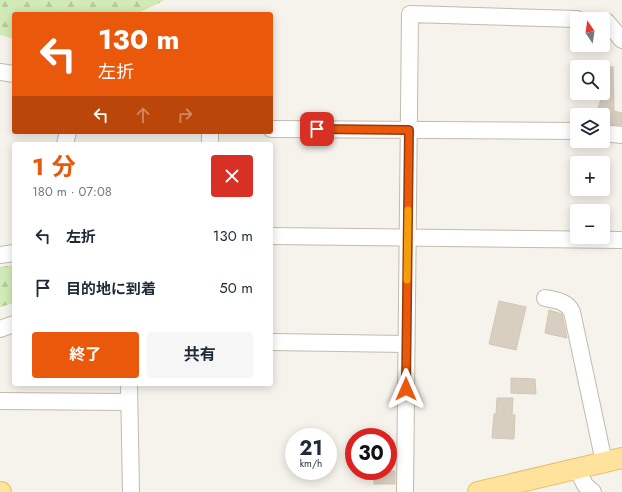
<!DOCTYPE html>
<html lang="ja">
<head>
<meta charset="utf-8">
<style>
  body { margin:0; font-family:Jost,"Noto Sans JP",sans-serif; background:#f6f6f7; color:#1f2937; height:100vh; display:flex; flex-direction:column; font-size:15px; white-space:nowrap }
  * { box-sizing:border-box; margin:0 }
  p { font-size:13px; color:#747a83 }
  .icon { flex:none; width:22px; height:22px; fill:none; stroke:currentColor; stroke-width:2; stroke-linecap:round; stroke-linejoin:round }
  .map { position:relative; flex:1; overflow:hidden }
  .details { position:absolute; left:12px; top:142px; width:261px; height:244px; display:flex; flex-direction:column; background:#fff; border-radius:4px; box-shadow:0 2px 10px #0003 }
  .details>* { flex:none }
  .guide { position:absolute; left:12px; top:12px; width:261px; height:122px; border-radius:4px; box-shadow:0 2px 10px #0003; background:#ea580c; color:#fff; overflow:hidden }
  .needle { width:26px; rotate:347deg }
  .fabs { position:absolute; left:570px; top:12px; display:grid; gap:8px }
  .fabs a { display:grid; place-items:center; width:40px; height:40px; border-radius:4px; background:#fff; box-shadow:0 2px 10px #0003; font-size:20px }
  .speed { position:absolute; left:285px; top:428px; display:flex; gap:8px; font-size:20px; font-weight:700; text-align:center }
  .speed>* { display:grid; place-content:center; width:52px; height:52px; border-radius:50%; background:#fff; box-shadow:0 2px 10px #0003; line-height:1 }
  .speed small { font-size:10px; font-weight:400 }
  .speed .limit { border:6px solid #d22; background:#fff; color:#111 }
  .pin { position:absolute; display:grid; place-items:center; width:34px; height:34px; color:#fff; margin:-17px; border-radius:8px; box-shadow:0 2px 6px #0006 }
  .me { position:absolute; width:44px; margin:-22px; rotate:0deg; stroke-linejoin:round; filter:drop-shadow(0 0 3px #0008) }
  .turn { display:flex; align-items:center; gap:14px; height:84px; padding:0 20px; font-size:18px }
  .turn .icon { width:52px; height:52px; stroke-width:2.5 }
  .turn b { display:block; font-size:28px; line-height:34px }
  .lanes { display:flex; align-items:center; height:38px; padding:0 20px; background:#0003; justify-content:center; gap:20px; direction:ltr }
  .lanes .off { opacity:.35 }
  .round { display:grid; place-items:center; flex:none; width:42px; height:42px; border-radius:4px; background:#f6f6f7 }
  .overview { display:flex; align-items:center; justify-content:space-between; height:68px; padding:0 20px }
  h1 { font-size:24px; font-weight:700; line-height:30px; color:#ea580c }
  .cta { display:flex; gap:8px; margin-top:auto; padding:8px 20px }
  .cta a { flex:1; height:46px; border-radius:4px; background:#ea580c; color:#fff; font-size:16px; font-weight:700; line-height:46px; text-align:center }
  .cta a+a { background:#f6f6f7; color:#1f2937 }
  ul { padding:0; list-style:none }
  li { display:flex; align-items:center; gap:12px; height:52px; padding:0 20px }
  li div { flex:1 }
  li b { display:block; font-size:15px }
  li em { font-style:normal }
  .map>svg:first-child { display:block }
  .forest { fill:url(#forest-firs) }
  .building { fill:#d8cfc1; stroke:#d3c7b4 }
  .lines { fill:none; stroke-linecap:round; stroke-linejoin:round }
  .minor-casing { stroke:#c2bbae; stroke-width:18 }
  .major-casing { stroke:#e6c16a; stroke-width:22 }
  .minor { stroke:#fff; stroke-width:16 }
  .major { stroke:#ffe39c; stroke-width:20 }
  .route-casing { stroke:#983908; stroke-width:10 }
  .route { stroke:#ea580c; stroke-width:7 }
  .slow { stroke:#f59e0b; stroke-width:7 }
</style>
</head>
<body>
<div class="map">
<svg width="622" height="492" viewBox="0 0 622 492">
  <defs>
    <pattern id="forest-firs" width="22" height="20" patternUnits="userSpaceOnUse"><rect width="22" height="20" fill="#d2eab5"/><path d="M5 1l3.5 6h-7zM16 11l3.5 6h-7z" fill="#b6ca9c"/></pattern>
  </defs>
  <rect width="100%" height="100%" fill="#f6f3ec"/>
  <!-- forest -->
  <g class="forest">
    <polygon points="0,0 165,0 136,14 14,14 14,39 0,35"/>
    <polygon points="14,265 14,303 0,307 0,267"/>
  </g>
  <!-- building -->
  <g class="building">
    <polygon points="603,66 613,67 614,111 622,113 622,125 603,124 603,115 596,115 603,93"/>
    <polygon points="499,301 526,307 516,350 489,344"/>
    <polygon points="549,310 562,314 567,338 545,333"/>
    <polygon points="511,378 535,379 536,394 511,393"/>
    <polygon points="497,398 513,398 512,415 515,415 514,439 492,438 494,414 496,414"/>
    <rect x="374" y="471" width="21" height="13"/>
  </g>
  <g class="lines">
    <!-- minor casing -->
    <g class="minor-casing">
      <g id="minor">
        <polyline points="603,22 607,22 622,40"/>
        <polyline points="0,72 14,74"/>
        <polyline points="271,129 577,131"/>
        <polyline points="603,133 622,135"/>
        <polyline points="65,144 68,132"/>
        <polyline points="210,144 210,132"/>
        <polyline points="271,236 622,240"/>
        <polyline points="0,255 14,253"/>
        <path d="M545 298C555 300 567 301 572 312L604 462"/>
        <polyline points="0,329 14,324"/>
        <polyline points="271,342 406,344"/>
        <polyline points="129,384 131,492"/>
        <polyline points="0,401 129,402"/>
        <polyline points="577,469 585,485 593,492"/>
        <polyline points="405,492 410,14 577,19"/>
      </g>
    </g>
    <!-- major casing -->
    <g class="major-casing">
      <g id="major">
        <polyline points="0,492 1,492"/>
        <polyline points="478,492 622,458"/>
      </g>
    </g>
    <!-- minor -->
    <use href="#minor" class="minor"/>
    <!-- major -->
    <use href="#major" class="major"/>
  </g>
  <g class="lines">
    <!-- route casing -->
    <g class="route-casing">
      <polyline id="route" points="317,129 409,130 406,389"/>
    </g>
    <!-- route -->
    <use href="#route" class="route"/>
    <!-- slow -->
    <polyline class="slow" points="407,280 408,210"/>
  </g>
</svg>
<div class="fabs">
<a><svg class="needle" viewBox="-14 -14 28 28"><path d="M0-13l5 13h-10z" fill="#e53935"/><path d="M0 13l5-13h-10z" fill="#747a83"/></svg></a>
<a><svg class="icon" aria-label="search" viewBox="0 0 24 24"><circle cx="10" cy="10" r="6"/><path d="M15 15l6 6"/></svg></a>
<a><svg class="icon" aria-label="layers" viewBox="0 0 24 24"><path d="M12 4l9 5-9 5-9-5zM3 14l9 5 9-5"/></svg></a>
<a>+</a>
<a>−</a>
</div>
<div class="speed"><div>21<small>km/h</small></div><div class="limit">30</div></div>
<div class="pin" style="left:317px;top:129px;background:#d93025"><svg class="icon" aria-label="arrive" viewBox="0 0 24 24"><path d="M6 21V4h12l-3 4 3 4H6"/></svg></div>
<svg class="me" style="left:406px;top:389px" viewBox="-20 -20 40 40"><path d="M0-17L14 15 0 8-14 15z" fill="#ea580c" stroke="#fff" stroke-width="4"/></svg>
<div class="guide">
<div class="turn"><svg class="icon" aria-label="left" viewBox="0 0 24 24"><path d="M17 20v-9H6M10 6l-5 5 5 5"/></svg><div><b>130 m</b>左折</div></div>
<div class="lanes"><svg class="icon" aria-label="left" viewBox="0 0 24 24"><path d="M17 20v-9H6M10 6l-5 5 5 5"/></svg><svg class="icon off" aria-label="ahead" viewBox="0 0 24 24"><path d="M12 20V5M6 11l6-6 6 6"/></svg><svg class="icon off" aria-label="right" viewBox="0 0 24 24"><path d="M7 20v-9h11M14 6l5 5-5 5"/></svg></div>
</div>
<section class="details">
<div class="overview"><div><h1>1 分</h1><p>180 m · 07:08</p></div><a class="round" style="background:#d93025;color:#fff"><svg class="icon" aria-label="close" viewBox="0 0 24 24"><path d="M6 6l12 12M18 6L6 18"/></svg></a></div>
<ul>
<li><svg class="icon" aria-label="left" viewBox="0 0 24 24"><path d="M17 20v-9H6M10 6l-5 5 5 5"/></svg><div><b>左折</b></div><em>130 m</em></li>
<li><svg class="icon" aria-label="arrive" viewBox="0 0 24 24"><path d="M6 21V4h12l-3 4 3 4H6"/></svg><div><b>目的地に到着</b></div><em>50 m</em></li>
</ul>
<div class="cta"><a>終了</a><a>共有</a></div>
</section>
</div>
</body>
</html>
